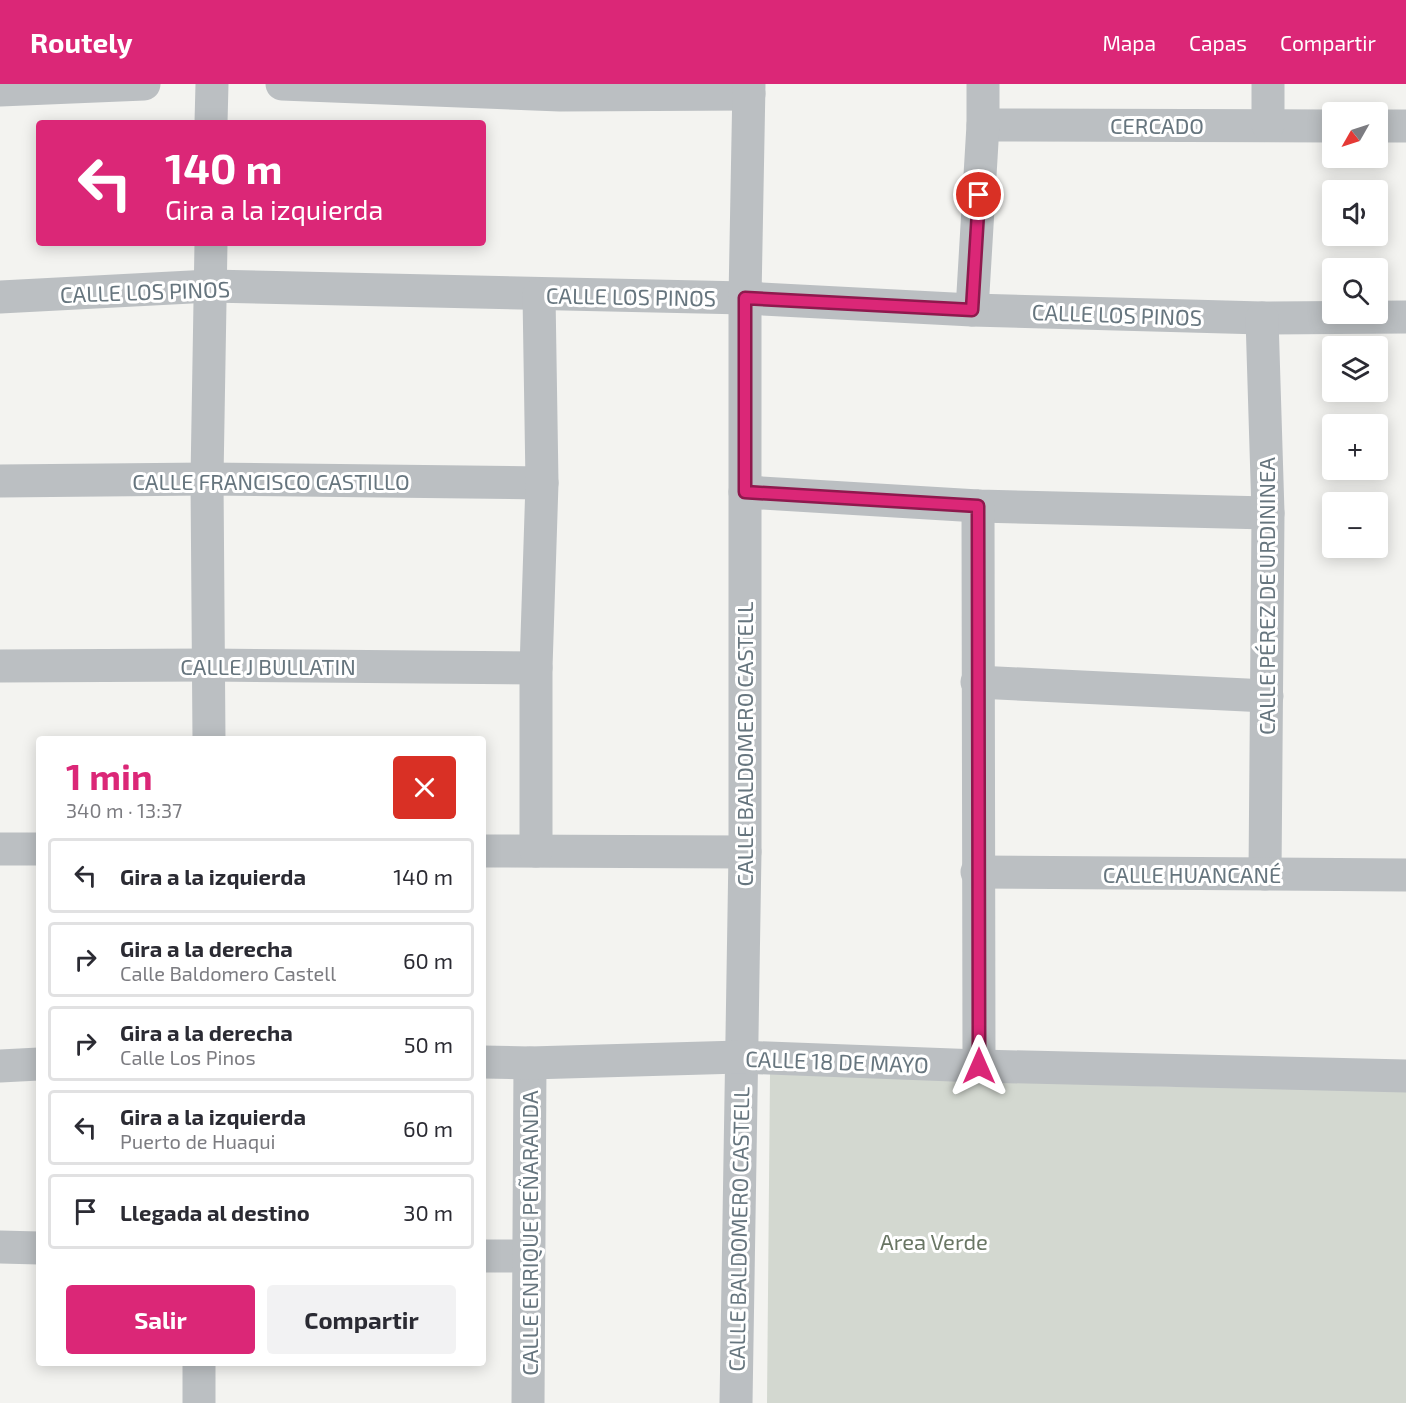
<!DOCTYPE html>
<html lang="es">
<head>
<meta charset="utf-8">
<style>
  body { margin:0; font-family:"Exo 2",sans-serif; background:#f2f2f3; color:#2b2b33; height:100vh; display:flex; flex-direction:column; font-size:22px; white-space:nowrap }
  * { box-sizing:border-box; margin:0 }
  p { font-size:20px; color:#7c7c81 }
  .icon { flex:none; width:33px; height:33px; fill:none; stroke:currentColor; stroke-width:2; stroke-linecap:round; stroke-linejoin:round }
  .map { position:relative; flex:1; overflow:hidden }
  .details { position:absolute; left:36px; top:652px; width:450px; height:630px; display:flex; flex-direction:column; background:#fff; border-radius:6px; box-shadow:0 3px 15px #0003 }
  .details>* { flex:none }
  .top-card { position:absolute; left:36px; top:36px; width:450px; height:126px; border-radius:6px; box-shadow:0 3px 15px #0003; background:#db2777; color:#fff; overflow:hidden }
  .needle { width:39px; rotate:231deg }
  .controls { position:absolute; left:1322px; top:18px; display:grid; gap:12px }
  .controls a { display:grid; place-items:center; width:66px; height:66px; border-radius:6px; background:#fff; box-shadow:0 3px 15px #0003; font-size:30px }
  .pin { position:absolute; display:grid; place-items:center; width:51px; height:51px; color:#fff; margin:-26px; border:3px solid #fff; border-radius:50%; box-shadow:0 2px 6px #0007 }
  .me { position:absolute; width:66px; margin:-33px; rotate:0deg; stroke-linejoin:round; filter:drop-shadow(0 0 4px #0008) }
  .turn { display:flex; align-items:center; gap:21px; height:126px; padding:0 30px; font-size:27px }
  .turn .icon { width:78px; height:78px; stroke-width:2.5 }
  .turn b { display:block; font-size:42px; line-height:51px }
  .round { display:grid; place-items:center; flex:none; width:63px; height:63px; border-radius:6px; background:#f2f2f3 }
  .headline { display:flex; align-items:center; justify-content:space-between; height:102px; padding:0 30px }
  h1 { font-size:36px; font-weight:700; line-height:45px; color:#db2777 }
  .primary-button { display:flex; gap:12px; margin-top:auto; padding:12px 30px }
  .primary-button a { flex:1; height:69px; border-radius:6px; background:#db2777; color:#fff; font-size:24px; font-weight:700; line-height:69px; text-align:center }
  .primary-button a+a { background:#f2f2f3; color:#2b2b33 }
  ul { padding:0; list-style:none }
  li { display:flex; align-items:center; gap:18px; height:75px; margin:0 12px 9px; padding:0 18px; border:3px solid #e1e1e2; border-radius:6px }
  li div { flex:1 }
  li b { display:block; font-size:22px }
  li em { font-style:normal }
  header { display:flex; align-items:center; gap:36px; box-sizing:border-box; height:84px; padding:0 30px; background:#db2777; color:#fff }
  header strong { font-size:28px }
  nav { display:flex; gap:33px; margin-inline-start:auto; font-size:21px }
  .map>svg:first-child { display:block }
  .green { fill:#d3d8d0 }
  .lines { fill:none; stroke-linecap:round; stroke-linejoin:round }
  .minor { stroke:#bbbfc2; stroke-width:33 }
  .tertiary { stroke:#bbbfc2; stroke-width:33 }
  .route-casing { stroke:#8e194d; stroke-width:15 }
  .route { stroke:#db2777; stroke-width:10 }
  .labels { text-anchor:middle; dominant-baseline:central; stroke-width:6; stroke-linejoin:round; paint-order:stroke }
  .street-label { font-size:22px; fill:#66757e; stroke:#fff }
  .park-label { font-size:22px; fill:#697664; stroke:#fff }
</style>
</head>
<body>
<header>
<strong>Routely</strong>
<nav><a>Mapa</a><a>Capas</a><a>Compartir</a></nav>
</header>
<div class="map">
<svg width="1406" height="1319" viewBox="0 0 1406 1319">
  <rect width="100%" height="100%" fill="#f3f3f0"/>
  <!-- green -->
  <polygon class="green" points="770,990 1182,1003 1406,1002 1406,1319 767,1319"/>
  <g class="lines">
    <!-- minor -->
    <g class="minor">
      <polyline points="282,0 560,11 749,10"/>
      <polyline points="0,6 144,0"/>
      <polyline points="211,39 212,0"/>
      <polyline points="983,41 1332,42"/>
      <polyline points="1268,41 1268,0"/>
      <polyline points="1377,42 1406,42"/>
      <polyline points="0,213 210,202 745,214 972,226 1262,234 1406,233"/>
      <polyline points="972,226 983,41 983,0"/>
      <polyline points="1262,234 1268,429 1265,790"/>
      <polyline points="0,397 207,395 542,399"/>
      <polyline points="745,408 978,422 1268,429"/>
      <polyline points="978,422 979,982"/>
      <polyline points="0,582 209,581 536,584"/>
      <polyline points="977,598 1267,612"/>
      <polyline points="209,656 207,395 211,159"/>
      <polyline points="0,765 39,765"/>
      <polyline points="483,767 745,768"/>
      <polyline points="536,767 536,584 542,399 539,211"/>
      <polyline points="977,788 1406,791"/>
      <polyline points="0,1163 39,1164"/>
      <polyline points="483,1172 527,1172"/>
      <polyline points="199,1319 199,1280"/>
      <polyline points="528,1319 530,979"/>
      <polyline points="736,1319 745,768 745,214 749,0"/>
    </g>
    <!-- tertiary -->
    <g class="tertiary">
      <polyline points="483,978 530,979 740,973 979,982 1406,992"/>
      <polyline points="0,982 39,980"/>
    </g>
  </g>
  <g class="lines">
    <!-- route casing -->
    <g class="route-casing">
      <polyline id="route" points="979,111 972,226 745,214 745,408 978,422 979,982"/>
    </g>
    <!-- route -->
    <use href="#route" class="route"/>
  </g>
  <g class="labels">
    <!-- street labels -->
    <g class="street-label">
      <text x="1157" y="41">CERCADO</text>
      <text transform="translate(145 207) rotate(-2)">CALLE LOS PINOS</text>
      <text transform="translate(631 212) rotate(1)">CALLE LOS PINOS</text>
      <text transform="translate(1117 230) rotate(2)">CALLE LOS PINOS</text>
      <text x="271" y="397">CALLE FRANCISCO CASTILLO</text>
      <text transform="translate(1266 512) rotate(-90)">CALLE PÉREZ DE URDININEA</text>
      <text x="268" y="582">CALLE J BULLATIN</text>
      <text transform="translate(744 660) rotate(-90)">CALLE BALDOMERO CASTELL</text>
      <text x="1192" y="790">CALLE HUANCANÉ</text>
      <text transform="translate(837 977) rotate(2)">CALLE 18 DE MAYO</text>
      <text transform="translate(738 1145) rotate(-89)">CALLE BALDOMERO CASTELL</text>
      <text transform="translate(529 1149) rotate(-90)">CALLE ENRIQUE PEÑARANDA</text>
    </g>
    <!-- park labels -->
    <g class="park-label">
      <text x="934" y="1157">Area Verde</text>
    </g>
  </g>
</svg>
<div class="controls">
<a><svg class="needle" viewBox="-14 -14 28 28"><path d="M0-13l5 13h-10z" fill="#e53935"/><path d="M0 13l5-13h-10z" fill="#7c7c81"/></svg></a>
<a><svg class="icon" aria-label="sound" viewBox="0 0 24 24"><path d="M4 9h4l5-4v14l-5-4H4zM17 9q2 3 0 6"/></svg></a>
<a><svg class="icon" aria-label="search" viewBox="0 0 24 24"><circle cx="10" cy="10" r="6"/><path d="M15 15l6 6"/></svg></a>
<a><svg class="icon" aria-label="layers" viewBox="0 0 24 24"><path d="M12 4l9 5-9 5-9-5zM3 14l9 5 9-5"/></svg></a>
<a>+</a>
<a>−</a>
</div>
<div class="pin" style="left:979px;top:111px;background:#d93025"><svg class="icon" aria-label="arrive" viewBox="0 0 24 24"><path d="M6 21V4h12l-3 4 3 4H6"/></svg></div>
<svg class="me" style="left:979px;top:982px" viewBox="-20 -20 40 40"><path d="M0-17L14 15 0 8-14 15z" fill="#db2777" stroke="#fff" stroke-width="4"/></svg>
<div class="top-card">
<div class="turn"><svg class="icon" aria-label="left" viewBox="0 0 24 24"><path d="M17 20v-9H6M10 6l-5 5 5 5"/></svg><div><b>140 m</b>Gira a la izquierda</div></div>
</div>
<section class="details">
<div class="headline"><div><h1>1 min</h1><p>340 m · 13:37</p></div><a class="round" style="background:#d93025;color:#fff"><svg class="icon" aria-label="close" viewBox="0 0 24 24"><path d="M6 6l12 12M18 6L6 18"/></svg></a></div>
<ul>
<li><svg class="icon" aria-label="left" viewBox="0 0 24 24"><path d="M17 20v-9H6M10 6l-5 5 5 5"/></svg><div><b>Gira a la izquierda</b></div><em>140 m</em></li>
<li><svg class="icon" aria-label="right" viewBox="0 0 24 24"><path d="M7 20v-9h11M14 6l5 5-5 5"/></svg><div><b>Gira a la derecha</b><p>Calle Baldomero Castell</p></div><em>60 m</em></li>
<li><svg class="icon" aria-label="right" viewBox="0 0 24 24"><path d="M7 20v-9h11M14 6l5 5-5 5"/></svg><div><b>Gira a la derecha</b><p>Calle Los Pinos</p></div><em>50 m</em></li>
<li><svg class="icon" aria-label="left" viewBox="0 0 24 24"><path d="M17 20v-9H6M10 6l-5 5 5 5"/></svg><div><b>Gira a la izquierda</b><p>Puerto de Huaqui</p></div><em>60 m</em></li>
<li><svg class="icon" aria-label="arrive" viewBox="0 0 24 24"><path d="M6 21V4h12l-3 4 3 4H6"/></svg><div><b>Llegada al destino</b></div><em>30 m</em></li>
</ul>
<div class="primary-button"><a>Salir</a><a>Compartir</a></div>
</section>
</div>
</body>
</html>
